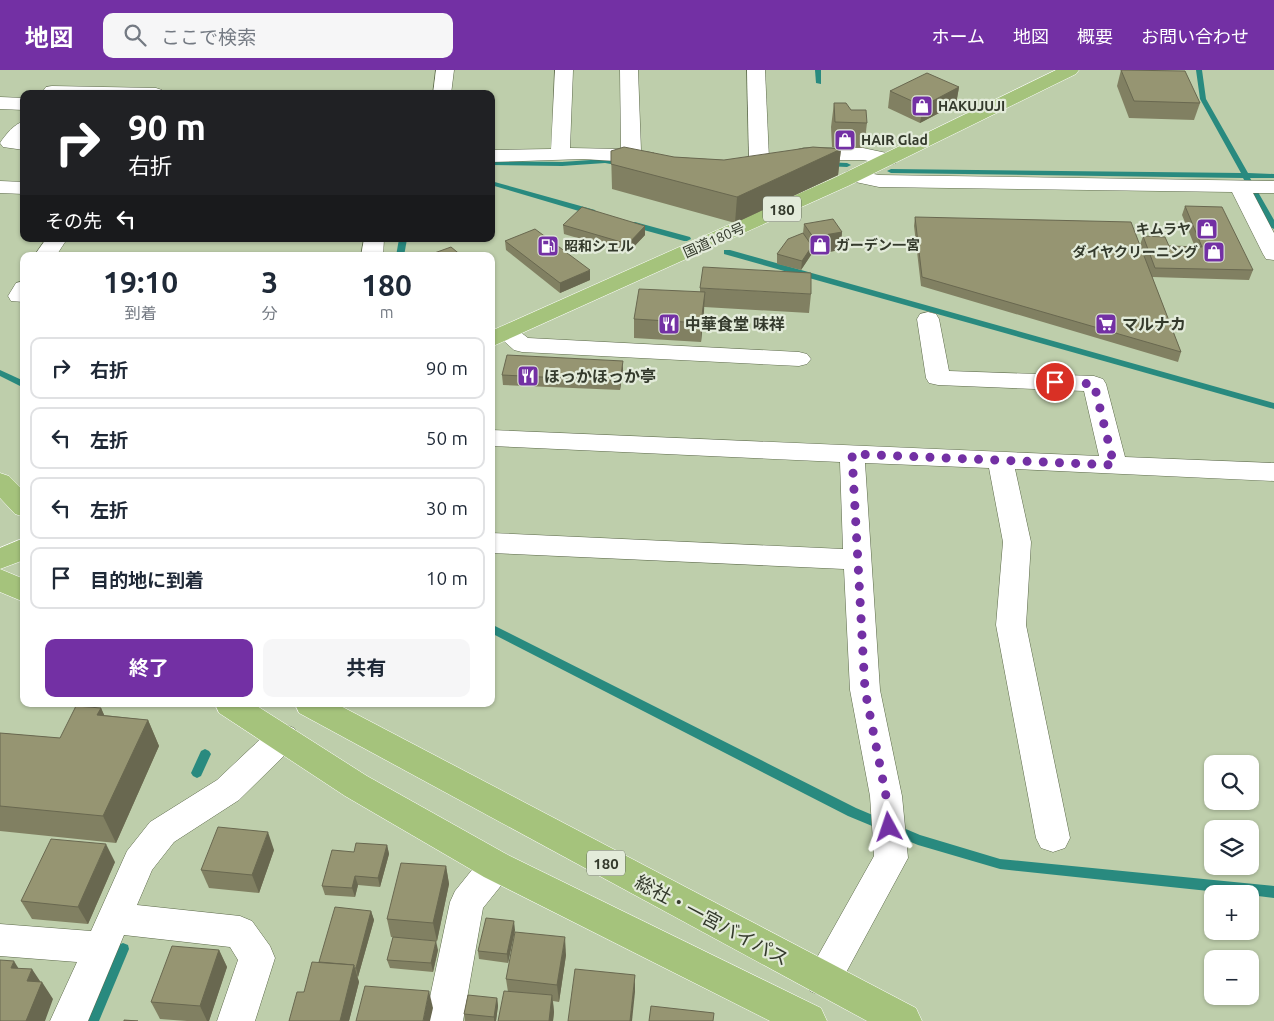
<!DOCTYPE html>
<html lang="ja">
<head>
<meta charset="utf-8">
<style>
  body { margin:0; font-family:Ubuntu,"Noto Sans JP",sans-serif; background:#f6f6f7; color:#1f2937; height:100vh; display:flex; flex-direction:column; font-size:19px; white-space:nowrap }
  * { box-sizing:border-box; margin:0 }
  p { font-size:16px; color:#747a83 }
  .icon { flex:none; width:28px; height:28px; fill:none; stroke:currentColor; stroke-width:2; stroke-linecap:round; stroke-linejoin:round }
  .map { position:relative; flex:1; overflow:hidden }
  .sheet { position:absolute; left:20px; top:182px; width:475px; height:455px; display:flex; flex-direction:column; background:#fff; border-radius:10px; box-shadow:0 1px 4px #0004 }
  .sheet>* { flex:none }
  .top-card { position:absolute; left:20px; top:20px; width:475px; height:152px; border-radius:10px; box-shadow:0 1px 4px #0004; background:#202124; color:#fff; overflow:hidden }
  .buttons { position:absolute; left:1204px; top:685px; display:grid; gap:10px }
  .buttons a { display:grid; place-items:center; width:55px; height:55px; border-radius:10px; background:#fff; box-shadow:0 1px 4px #0004; font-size:25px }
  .pin { position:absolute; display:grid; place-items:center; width:42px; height:42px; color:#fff; margin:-21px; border:2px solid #fff; border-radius:50%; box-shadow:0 1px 5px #0007 }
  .me { position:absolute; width:55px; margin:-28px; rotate:355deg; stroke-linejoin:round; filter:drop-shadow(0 0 4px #0008) }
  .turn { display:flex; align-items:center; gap:18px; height:105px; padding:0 25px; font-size:22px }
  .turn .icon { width:65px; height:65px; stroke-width:2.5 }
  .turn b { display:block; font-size:35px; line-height:42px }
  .then { display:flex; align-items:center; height:48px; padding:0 25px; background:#0003; gap:10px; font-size:19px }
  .eta { display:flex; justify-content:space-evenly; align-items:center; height:85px; text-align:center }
  .eta b { font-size:30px; font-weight:700; line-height:35px }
  .primary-button { display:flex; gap:10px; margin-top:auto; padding:10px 25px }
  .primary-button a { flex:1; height:58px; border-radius:10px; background:#7330a4; color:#fff; font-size:20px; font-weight:700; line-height:58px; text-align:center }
  .primary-button a+a { background:#f6f6f7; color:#1f2937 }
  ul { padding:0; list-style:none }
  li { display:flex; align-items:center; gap:15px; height:62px; margin:0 10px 8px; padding:0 15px; border:2px solid #e0e1e3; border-radius:10px }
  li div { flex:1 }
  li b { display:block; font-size:19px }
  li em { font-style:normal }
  header { display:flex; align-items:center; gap:30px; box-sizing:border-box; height:70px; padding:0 25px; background:#7330a4; color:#fff }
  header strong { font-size:24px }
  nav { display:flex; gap:28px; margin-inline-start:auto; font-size:18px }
  .search { width:350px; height:45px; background:#f6f6f7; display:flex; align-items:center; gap:12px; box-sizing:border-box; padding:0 18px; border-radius:10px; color:#747a83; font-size:19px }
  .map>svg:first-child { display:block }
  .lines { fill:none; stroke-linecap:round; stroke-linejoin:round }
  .stream { fill:#298a7f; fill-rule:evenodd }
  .minor-casing { stroke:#5c694a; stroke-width:1 }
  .highway-casing { stroke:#fff; stroke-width:1 }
  .minor { fill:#fff; fill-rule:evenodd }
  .highway { fill:#a5c37c; fill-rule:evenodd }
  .wall { fill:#818062 }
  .shaded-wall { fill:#696850 }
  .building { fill:#969572; stroke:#696850 }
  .route { stroke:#7330a4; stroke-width:9; stroke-dasharray:0 16.2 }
  .labels { text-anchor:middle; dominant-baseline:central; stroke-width:4.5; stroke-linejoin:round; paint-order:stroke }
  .far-poi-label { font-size:14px; font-weight:bold; fill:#343a2c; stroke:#e3ebda; text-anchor:start }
  .far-street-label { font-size:14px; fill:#343a2c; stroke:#e3ebda }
  .shield { fill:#e3ebda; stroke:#686f60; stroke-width:1 }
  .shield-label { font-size:15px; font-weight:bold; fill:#343a2c }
  .poi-label { font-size:16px; font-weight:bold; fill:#343a2c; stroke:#e3ebda; text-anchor:start }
  .near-street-label { font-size:19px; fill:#343a2c; stroke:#e3ebda }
</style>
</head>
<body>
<header>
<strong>地図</strong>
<div class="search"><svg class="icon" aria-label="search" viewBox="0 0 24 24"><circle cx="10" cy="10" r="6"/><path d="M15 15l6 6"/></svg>ここで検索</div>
<nav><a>ホーム</a><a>地図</a><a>概要</a><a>お問い合わせ</a></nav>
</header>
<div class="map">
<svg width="1274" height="951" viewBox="0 0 1274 951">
  <rect width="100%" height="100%" fill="#beceab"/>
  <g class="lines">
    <!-- stream -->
    <g class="stream">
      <polygon points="815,0 821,0 821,14 816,13"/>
      <polygon points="1196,0 1202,0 1206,29 1248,103 1274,104 1274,108 1250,108 1274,150 1274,159 1270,157 1243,108 891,103 887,101 891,99 1241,103 1200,29"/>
      <polygon points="605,89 626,94 622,96 605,93 562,96 491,95 491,91 562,92"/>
      <polygon points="823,92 847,93 851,95 847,97 826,96 823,96"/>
      <polygon points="491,111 595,140 596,142 595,144 589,144 491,115"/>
      <polygon points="629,152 635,152 690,167 691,169 687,171 684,171 629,156"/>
      <polygon points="399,169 407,169 404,186 396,186"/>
      <polygon points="724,180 730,180 1274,333 1274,339 724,184"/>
      <polygon points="0,300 24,311 24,318 0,306"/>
      <polygon points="491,554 856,738 920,765 1000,789 1274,816 1274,828 1250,825 1250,824 1237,824 1000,799 918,775 848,746 491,563"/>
      <polygon points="205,679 209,681 211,684 201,706 197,708 193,706 191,703 201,681"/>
      <polygon points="123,873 128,875 129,879 99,951 85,951 118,875"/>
    </g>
    <!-- minor casing -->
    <g class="minor-casing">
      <g id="minor">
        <polygon points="436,0 454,0 451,24 433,24"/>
        <polygon points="555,0 573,0 570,78 621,79 620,0 638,0 641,81 654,83 657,87 654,91 647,93 583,89 491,92 491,80 551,79"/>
        <polygon points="747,0 765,0 769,89 766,93 759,95 752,93 749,89"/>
        <polygon points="52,16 156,18 162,20 165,24 45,24 43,21 46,17"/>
        <polygon points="0,27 24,28 24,40 0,39"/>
        <path d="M24 51V80L3 77 0 73C6 64 14 54 24 51Z"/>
        <polygon points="804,78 863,78 896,85 899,89 896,93 889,95 863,90 804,90 797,88 794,84 797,80"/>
        <polygon points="853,100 879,105 1274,111 1274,123 1253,123 1274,163 1274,190 1266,189 1263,184 1232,122 879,117 846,110 843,106 846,102"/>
        <polygon points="0,111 24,112 24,124 0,123"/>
        <polygon points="46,169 67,169 56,186 34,186"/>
        <polygon points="364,169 384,169 383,186 361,186"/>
        <polygon points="24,211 24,232 11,231 8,226 16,213"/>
        <polygon points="928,242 936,244 939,249 949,301 1094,306 1103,309 1106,314 1125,387 1274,393 1274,411 1015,399 1031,472 1026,555 1070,768 1065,778 1053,782 1041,778 1036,768 996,555 1003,472 989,398 865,393 880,620 902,726 908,788 836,921 823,926 810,921 805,909 874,786 870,726 850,620 844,499 491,483 491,463 843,479 840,392 491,376 491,360 1099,386 1084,321 938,315 929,313 926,308 917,249 920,244"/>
        <polygon points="507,256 515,258 528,268 799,282 807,284 811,289 807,294 799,296 522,282 514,280 495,263 499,258"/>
        <polygon points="283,654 294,658 299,667 294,676 239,730 174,772 152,800 137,835 240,846 252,851 270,876 275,888 255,951 217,951 238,890 230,877 124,865 88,951 50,951 77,892 0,886 0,854 91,861 127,781 150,752 217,710 272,658"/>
        <polygon points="496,781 508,785 513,796 508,807 483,838 463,951 425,951 450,832 455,821 484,785"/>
      </g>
    </g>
    <!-- highway casing -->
    <g class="highway-casing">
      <g id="highway">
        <polygon points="1056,0 1079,0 1076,4 848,116 491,277 491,261 834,108"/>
        <polygon points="0,403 9,406 24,421 24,447 15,444 0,428"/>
        <polygon points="24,468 24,490 0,499 24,509 24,532 0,522 0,478"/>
        <polygon points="215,634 254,634 367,706 508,785 821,938 827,951 770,951 484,807 345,726 219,643"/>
        <polygon points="295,634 337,634 916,938 922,951 867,951 299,643"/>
      </g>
    </g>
    <!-- minor -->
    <use href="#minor" class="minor"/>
    <!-- highway -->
    <use href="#highway" class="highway"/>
  </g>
  <!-- wall -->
  <g class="wall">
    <polygon points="1121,0 1200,33 1194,50 1129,48 1117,16"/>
    <polygon points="959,17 956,34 920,53 888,38 890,21"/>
    <polygon points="834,33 851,40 867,53 864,78 832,77 831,57"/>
    <polygon points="841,79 838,105 735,153 612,119 611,81 674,87 724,90"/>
    <polygon points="1185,136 1253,200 1249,210 1152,207 1181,282 1178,292 921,216 914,156 915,147 1140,175 1143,166 1169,176 1195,177 1182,145"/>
    <polygon points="804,154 842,162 840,180 811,185 801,200 777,194 777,184 803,163"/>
    <polygon points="563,155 645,156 645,165 628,183 564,164"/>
    <polygon points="505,171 590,210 560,223 506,180"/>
    <polygon points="700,218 811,224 809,243 704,237 701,272 634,268 634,249 700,222"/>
    <polygon points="623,300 620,320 503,315 502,305"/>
    <polygon points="101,638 104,645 148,650 159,676 116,773 0,761 0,663 60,668"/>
    <polygon points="387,775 389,784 380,817 358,815 355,827 325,825 322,816 354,782"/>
    <polygon points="274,780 259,823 209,818 201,800"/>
    <polygon points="115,792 88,854 32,849 21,831"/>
    <polygon points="446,796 449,814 437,871 412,869 438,880 433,902 390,898 387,890 393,867 391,867 387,849"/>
    <polygon points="371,841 374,850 358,907 357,906 359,912 349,951 289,951 319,892"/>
    <polygon points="515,860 508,893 479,889 478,881"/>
    <polygon points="219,880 227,897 209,951 187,951 160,949 151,932"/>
    <polygon points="566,885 559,932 553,931 554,942 553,951 498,951 508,922 506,909"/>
    <polygon points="497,928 498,936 496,951 465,951 464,944"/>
  </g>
  <!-- shaded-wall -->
  <g class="shaded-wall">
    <polygon points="959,17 956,34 920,53 923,36"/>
    <polygon points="841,79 838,105 735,153 737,127"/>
    <polygon points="645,156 645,165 628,183 628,174"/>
    <polygon points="842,162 840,180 811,185 813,167"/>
    <polygon points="812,176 811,185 801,200 802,191"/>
    <polygon points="590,200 590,210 560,223 560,213"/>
    <polygon points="705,222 704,241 701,272 701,253"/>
    <polygon points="623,291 623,300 620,320 620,311"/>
    <polygon points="101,638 113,665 97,645"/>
    <polygon points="148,650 159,676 116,773 103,746"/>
    <polygon points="268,762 274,780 259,823 252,805"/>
    <polygon points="106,774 115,792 88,854 78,837"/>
    <polygon points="387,775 389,784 380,817 378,808"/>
    <polygon points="446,796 449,814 437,871 433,853"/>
    <polygon points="355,806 358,815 355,827 352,818"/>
    <polygon points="371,841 374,850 358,907 356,898"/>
    <polygon points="514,851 515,860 508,893 507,884"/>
    <polygon points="565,867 566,885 559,932 557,915"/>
    <polygon points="436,871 438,880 433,902 431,893"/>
    <polygon points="219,880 227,897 209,951 207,951 200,936"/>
    <polygon points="14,891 25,909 11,898"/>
    <polygon points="354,895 359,912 349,951 340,951"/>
    <polygon points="32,899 42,914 42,912 53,929 45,951 26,951 27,911"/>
    <polygon points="635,905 635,922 632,951 630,951"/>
    <polygon points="429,921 433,938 430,951 423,951"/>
    <polygon points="552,925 554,942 553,951 549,951"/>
    <polygon points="497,928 498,936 496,951 494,951 494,947"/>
  </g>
  <!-- building -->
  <g class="building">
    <polygon points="1121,0 1185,1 1200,33 1134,31"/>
    <polygon points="927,3 959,17 923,36 890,21"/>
    <polygon points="834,33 846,33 851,40 866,40 867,53 835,52"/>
    <polygon points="624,77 674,87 724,90 813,77 841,79 737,127 611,94 611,81"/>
    <polygon points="1185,136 1222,137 1253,200 1155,198 1143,166 1165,167 1169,176 1202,177"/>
    <polygon points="582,137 645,156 628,174 563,155"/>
    <polygon points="915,147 1131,152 1181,282 922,207"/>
    <polygon points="833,149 842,162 813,167 804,154"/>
    <polygon points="535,159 590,200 560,213 505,171"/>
    <polygon points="803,163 812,176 802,191 777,184 788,169"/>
    <polygon points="451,177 462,186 426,186"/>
    <polygon points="703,197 811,203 811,224 700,218"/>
    <polygon points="639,219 705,222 701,253 634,249"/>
    <polygon points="507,285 623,291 620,311 502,305"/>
    <polygon points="76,636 101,638 97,645 148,650 103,746 0,736 0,663 60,668"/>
    <polygon points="218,757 268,762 252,805 201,800"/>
    <polygon points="51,769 106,774 78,837 21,831"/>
    <polygon points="356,773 387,775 378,808 355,806 352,818 322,816 332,780 354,782"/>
    <polygon points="401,793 446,796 433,853 387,849"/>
    <polygon points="335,837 371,841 356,898 354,898 354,895 319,892"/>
    <polygon points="486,848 514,851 507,884 478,881"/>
    <polygon points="515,862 565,867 557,915 506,909"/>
    <polygon points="393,867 436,871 431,893 387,890"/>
    <polygon points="172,876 219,880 200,936 151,932"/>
    <polygon points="0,890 14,891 11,898 32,899 27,911 42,912 26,951 0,951"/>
    <polygon points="312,892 354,895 340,951 289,951 297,922 304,922"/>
    <polygon points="575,899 635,905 630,951 568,951"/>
    <polygon points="365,916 429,921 423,951 356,951"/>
    <polygon points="504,921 552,925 549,951 498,951"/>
    <polygon points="468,925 497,928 494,947 464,944"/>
    <polygon points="651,936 714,943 713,951 649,951"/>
    <polygon points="124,950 138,951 124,951"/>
  </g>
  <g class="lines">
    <!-- route -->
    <polyline class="route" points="889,757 886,726 865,620 852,384 1114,395 1094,314 1055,312"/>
  </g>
  <!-- icons -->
  <defs>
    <g id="shop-square" transform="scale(1.125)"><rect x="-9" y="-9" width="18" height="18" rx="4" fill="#7330a4" stroke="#e3ebda"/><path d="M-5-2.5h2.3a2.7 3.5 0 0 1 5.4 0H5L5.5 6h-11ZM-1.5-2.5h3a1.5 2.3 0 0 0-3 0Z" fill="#fff"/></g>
    <g id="fuel-square" transform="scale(1.125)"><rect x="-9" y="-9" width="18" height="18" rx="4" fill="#7330a4" stroke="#e3ebda"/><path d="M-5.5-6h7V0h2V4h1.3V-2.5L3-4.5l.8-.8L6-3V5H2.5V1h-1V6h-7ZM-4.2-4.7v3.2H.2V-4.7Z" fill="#fff"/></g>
    <g id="restaurant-square" transform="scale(1.125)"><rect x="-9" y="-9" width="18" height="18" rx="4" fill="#7330a4" stroke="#e3ebda"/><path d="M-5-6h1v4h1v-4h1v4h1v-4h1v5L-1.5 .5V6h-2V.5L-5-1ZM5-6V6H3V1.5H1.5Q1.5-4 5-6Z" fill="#fff"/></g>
    <g id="supermarket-square" transform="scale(1.125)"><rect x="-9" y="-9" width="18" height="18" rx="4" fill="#7330a4" stroke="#e3ebda"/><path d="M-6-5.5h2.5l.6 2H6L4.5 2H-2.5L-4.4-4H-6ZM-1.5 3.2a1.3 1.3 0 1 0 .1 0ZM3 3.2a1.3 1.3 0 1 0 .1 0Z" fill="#fff"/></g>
  </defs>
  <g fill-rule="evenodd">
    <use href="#shop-square" x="922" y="36"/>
    <use href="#shop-square" x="845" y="70"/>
    <use href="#shop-square" x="1207" y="159"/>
    <use href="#shop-square" x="820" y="175"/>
    <use href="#fuel-square" x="548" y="176"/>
    <use href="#shop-square" x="1214" y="182"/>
    <use href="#restaurant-square" x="669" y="254"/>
    <use href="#supermarket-square" x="1106" y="254"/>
    <use href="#restaurant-square" x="528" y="306"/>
  </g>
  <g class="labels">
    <!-- far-poi labels -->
    <g class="far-poi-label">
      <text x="938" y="36">HAKUJUJI</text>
      <text x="861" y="70">HAIR Glad</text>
      <text x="1191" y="159" text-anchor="end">キムラヤ</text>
      <text x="836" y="175">ガーデン一宮</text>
      <text x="564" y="176">昭和シェル</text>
      <text x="1198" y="182" text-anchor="end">ダイヤクリーニング</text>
    </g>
    <!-- far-street labels -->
    <g class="far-street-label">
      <text transform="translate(714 170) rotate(-24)">国道180号</text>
    </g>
    <!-- shield labels -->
    <g class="shield">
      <rect x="763" y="126.5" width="38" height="25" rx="4"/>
      <rect x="587" y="780.5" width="38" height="25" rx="4"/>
    </g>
    <g class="shield-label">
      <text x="782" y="139">180</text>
      <text x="606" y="793">180</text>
    </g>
    <!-- poi labels -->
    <g class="poi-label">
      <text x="685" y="254">中華食堂 味祥</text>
      <text x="1122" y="254">マルナカ</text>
      <text x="544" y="306">ほっかほっか亭</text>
    </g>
    <!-- near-street labels -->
    <g class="near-street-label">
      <text transform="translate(712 850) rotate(28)">総社・一宮バイパス</text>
    </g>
  </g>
</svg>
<div class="buttons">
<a><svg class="icon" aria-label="search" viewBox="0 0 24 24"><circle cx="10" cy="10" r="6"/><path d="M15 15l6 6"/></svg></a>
<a><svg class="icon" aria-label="layers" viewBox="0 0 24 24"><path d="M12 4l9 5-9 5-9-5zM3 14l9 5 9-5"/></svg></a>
<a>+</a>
<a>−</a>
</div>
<div class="pin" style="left:1055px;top:312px;background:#d93025"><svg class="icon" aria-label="arrive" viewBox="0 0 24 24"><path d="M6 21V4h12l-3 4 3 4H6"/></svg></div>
<svg class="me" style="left:889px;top:757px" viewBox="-20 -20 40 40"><path d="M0-17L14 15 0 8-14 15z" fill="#7330a4" stroke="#fff" stroke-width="4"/></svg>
<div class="top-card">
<div class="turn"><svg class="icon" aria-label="right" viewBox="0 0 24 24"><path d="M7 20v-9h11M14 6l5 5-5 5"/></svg><div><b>90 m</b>右折</div></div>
<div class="then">その先<svg class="icon" aria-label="left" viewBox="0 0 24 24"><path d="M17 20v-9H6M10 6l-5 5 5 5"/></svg></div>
</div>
<section class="sheet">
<div class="eta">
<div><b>19:10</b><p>到着</p></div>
<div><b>3</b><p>分</p></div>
<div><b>180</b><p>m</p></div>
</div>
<ul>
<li><svg class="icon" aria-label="right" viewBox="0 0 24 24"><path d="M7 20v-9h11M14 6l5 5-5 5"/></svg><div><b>右折</b></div><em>90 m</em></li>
<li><svg class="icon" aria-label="left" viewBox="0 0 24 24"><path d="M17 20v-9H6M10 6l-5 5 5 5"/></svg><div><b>左折</b></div><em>50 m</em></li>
<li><svg class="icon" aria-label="left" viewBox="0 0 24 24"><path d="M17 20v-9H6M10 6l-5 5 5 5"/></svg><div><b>左折</b></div><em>30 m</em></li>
<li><svg class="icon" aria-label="arrive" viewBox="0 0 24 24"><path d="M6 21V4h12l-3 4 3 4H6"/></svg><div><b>目的地に到着</b></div><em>10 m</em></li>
</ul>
<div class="primary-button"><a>終了</a><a>共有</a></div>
</section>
</div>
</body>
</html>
